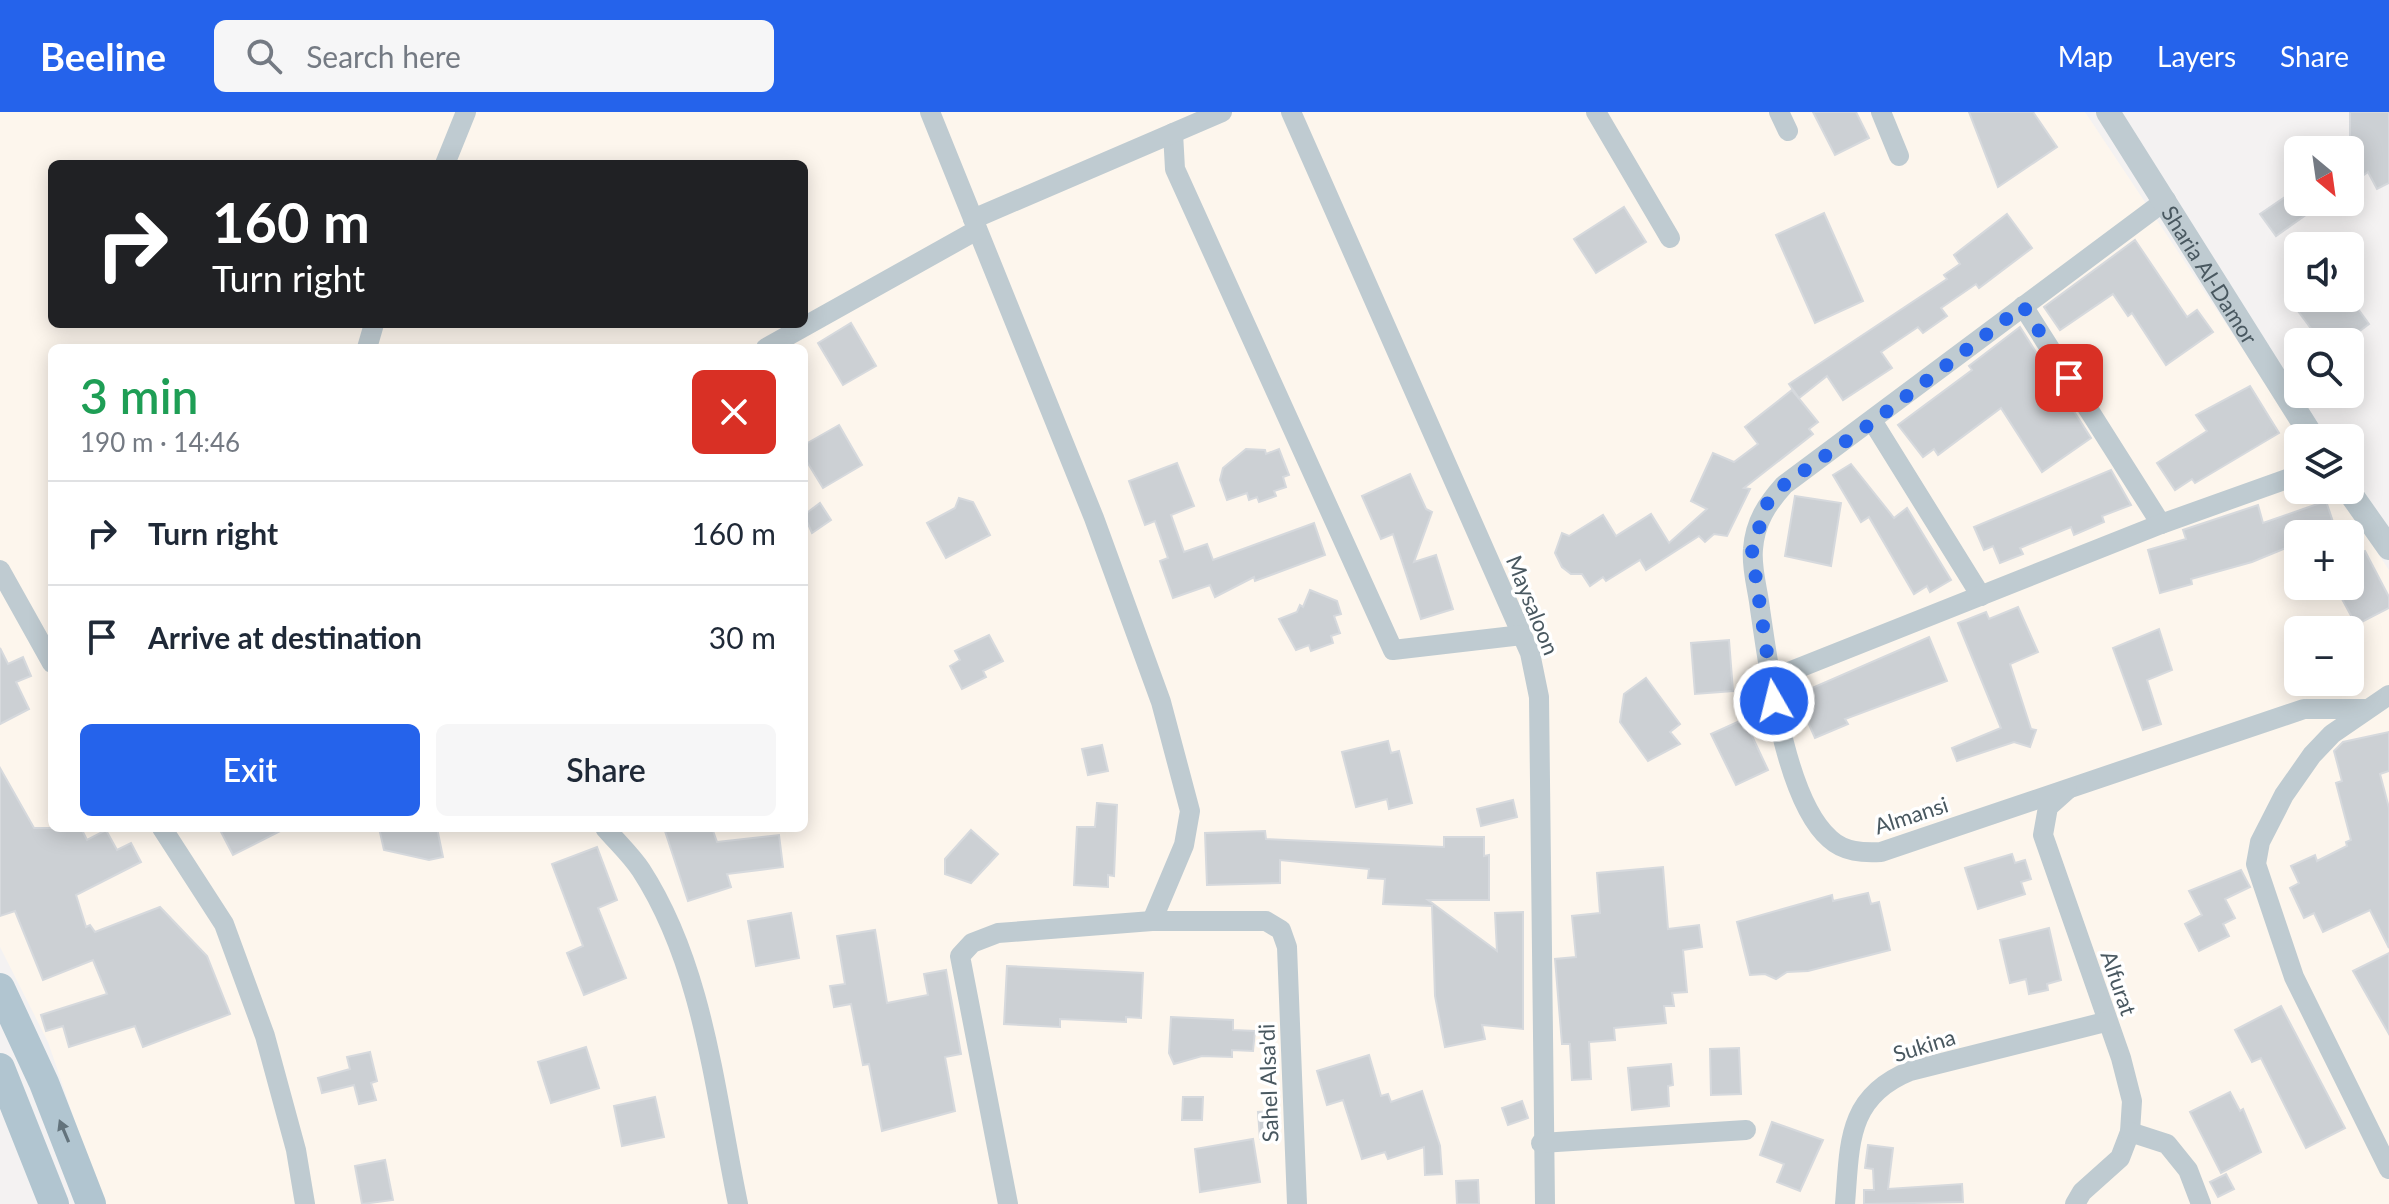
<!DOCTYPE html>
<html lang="en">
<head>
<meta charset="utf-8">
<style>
  body { margin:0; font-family:Lato,sans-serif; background:#f6f6f7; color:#1f2937; height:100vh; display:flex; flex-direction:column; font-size:30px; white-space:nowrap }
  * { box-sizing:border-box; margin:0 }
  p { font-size:26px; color:#747a83 }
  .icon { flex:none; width:44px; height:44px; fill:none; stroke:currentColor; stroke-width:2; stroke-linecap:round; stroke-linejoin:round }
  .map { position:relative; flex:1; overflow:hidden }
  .drawer { position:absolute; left:48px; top:232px; width:760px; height:488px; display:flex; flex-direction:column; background:#fff; border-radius:12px; box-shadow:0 4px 20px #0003 }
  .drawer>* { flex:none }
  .banner { position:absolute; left:48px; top:48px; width:760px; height:168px; border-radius:12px; box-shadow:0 4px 20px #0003; background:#202124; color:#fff; overflow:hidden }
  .needle { width:52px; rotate:151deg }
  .controls { position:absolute; left:2284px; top:24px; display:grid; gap:16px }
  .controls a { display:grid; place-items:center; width:80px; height:80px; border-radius:12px; background:#fff; box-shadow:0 4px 20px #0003; font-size:40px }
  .pin { position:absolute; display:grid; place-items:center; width:68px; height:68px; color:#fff; margin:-34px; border-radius:16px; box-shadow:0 4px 12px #0006 }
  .me { position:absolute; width:88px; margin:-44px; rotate:352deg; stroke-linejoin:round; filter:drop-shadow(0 0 6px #0008) }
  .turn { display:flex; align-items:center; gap:28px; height:168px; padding:0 32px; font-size:36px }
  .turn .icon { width:104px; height:104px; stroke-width:2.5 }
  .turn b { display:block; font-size:56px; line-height:68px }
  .round { display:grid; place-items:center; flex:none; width:84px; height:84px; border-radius:12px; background:#f6f6f7 }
  .overview { display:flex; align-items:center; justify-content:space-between; height:136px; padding:0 32px }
  h1 { font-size:48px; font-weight:600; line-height:60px; color:#1e9e55 }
  .primary-button { display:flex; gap:16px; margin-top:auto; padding:16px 32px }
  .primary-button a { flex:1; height:92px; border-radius:12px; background:#2563eb; color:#fff; font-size:32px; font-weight:600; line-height:92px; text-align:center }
  .primary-button a+a { background:#f6f6f7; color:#1f2937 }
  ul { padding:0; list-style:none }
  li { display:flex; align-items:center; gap:24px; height:104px; padding:0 32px; border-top:2px solid #e0e1e3 }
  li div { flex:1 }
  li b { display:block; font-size:30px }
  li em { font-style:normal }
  header { display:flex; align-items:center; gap:48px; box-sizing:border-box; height:112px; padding:0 40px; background:#2563eb; color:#fff }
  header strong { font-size:38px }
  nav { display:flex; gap:44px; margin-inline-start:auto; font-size:28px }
  .search { width:560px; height:72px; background:#f6f6f7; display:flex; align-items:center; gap:20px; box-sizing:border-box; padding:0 28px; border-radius:12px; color:#747a83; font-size:30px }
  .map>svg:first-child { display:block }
  .commercial { fill:#fdf6ed; fill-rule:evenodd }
  .building { fill:#ccd0d4; stroke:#d6d9dd; stroke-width:2 }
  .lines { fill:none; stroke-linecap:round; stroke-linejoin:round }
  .minor { stroke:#bfcbd1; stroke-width:20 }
  .tertiary { stroke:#bfcbd1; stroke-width:24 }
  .primary { stroke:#b1c5d0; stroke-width:30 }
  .oneway { fill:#63737c }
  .route { stroke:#2563eb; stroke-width:14; stroke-dasharray:0 25.2 }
  .labels { text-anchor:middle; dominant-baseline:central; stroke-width:7; stroke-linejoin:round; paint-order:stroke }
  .street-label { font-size:22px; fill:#495860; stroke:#fff }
</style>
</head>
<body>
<header>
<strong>Beeline</strong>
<div class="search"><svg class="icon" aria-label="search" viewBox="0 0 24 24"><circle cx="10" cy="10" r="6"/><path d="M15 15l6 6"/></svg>Search here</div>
<nav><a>Map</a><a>Layers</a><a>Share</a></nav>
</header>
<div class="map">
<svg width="2389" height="1092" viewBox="0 0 2389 1092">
  <rect width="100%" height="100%" fill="#f4f2f2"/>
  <!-- commercial -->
  <path class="commercial" d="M0 0H2085L2302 326H2298V378H2336L2389 458V1092H103L48 930 0 835ZM52 52H804V212H52ZM52 236H804V716H52ZM2298 422H2350V474H2298ZM2298 518H2350V570H2298Z"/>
  <!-- building -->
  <g class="building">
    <polygon points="1813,0 1856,0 1869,26 1835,43"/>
    <polygon points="1969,0 2033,0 2057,35 1998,75"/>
    <polygon points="2350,0 2389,0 2389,71 2377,77 2368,60 2350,73"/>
    <polygon points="2298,76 2298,90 2324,90 2276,124 2260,102"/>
    <polygon points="1624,95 1646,130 1596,161 1574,127"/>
    <polygon points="1824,101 1863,189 1815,211 1776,123"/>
    <polygon points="2007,102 2032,136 1979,176 1976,172 1941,196 1947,204 1923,221 1918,215 1881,240 1892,256 1843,288 1827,264 1799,286 1789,272 1947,167 1944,163 1960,152 1954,143"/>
    <polygon points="2135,128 2187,205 2197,198 2213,220 2166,253 2132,201 2128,204 2113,182 2060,218 2044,195"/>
    <polygon points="2315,186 2350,186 2369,212 2345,230 2321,230 2298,199"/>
    <polygon points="851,211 876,254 843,273 818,231"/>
    <polygon points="2020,215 2091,326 2042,360 2001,296 1938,343 1934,337 1923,345 1898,313 1972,258 1969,254"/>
    <polygon points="2250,274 2279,321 2195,371 2192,367 2175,378 2157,351 2207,319 2196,303"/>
    <polygon points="1792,278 1818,310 1809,317 1813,322 1744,376 1750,377 1727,424 1714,422 1705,430 1699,424 1646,458 1640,448 1606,469 1603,465 1590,474 1582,462 1571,462 1562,455 1555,441 1562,421 1569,424 1603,403 1616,424 1651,402 1669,431 1707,397 1691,389 1713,341 1734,350 1758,332 1745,315"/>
    <polygon points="839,313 862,353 823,376 804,345 804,333"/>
    <polygon points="1246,337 1265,338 1266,342 1279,337 1289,363 1283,365 1286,375 1274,379 1276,384 1259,390 1257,385 1249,388 1247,381 1227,388 1220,368 1223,356"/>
    <polygon points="1177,351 1194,394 1171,403 1184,440 1207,432 1213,448 1314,411 1325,443 1255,469 1254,465 1215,485 1210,473 1173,486 1160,449 1168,446 1155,409 1145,413 1129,369"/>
    <polygon points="1851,352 1894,406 1907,396 1951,468 1930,480 1927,474 1914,482 1869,405 1861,410 1833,363"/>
    <polygon points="2111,358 2131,393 2102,404 2104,410 2074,423 2071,415 2020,436 2023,442 2000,451 1993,434 1984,438 1974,415"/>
    <polygon points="1410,362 1426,397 1432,400 1414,450 1436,443 1453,497 1421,507 1393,422 1381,427 1362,384"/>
    <polygon points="1795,384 1841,391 1831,454 1785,444"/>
    <polygon points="959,386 973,390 990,423 946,446 927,411 955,396"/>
    <polygon points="2326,389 2337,422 2298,422 2298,431 2252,450 2191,467 2192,472 2160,481 2148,438 2186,427 2183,418 2258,393 2263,411"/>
    <polygon points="820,391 831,408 812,421 804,403"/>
    <polygon points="2365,439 2389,485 2389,496 2356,513 2335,474 2350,474 2350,446"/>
    <polygon points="1310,478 1337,489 1341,502 1334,504 1340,521 1331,524 1333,531 1311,539 1309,533 1296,538 1279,507 1297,500 1300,493 1303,495"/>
    <polygon points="2018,495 2038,540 2010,552 2031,617 2036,618 2030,635 2014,630 1957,649 1952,636 2001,616 1958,511 1986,500 1989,507"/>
    <polygon points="2159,517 2172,558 2147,568 2161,612 2143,618 2113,536"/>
    <polygon points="989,523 1003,549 983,559 986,565 962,577 950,554 960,548 955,539"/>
    <polygon points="1929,525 1947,569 1845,607 1848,612 1815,626 1796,583"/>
    <polygon points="1729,528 1733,579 1695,582 1691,531"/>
    <polygon points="0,536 8,552 23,545 31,564 16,570 29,597 0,612"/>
    <polygon points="1646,566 1680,612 1670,620 1680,632 1648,649 1620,610 1624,582"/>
    <polygon points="1744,607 1768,658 1736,673 1711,622"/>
    <polygon points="2389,620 2389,659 2380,662 2389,696 2389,836 2370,798 2323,820 2314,801 2304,806 2290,776 2299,771 2291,754 2315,743 2317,749 2347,734 2346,730 2351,728 2336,671 2342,669 2334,639 2343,630"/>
    <polygon points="1388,629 1391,641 1399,639 1412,691 1389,697 1387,687 1356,695 1342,640"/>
    <polygon points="1102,633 1108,659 1088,663 1082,637"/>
    <polygon points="0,656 34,716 81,716 87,728 106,718 117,738 131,731 141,750 76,783 86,815 90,813 95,820 160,795 207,844 230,902 143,935 135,914 69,935 63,914 46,919 41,903 107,882 93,848 43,868 15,799 0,804"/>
    <polygon points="1513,688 1517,705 1481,714 1477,697"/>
    <polygon points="1097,691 1117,693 1114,764 1108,763 1108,775 1074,773 1077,715 1095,715"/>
    <polygon points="219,716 286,716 233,743"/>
    <polygon points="379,716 437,716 443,745 429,748 384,738"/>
    <polygon points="664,716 712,716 717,730 779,723 783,755 727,762 731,775 688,789"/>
    <polygon points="971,718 998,742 971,771 945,762 945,747"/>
    <polygon points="1265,719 1266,727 1444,735 1444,725 1484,725 1484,744 1489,743 1489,788 1428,788 1497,839 1495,801 1523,800 1523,917 1482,913 1485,927 1445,935 1435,884 1432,794 1383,792 1385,767 1368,766 1369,757 1280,748 1280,771 1207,773 1205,721"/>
    <polygon points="597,735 617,788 598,796 626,866 584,883 567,841 583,834 552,752"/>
    <polygon points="2012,742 2015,751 2025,748 2031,767 2021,770 2025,782 1978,797 1965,756"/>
    <polygon points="1663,755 1668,817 1699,813 1702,835 1683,838 1687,880 1672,881 1674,894 1664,894 1666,911 1614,916 1615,928 1589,930 1591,967 1572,968 1570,932 1562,932 1555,847 1576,845 1572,804 1600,801 1597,761"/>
    <polygon points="2241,758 2250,775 2225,787 2235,806 2223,812 2229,824 2199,839 2185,812 2202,803 2189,779"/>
    <polygon points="1868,781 1871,792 1879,790 1890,838 1808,859 1787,860 1776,867 1765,862 1750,863 1737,810 1832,783 1833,789"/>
    <polygon points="791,801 799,846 756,854 748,809"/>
    <polygon points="2049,816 2061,868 2047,872 2048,878 2029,882 2026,867 2010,871 2000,828"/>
    <polygon points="875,818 887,891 928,883 924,862 946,858 961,942 945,945 955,999 882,1019 869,952 863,953 851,892 834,895 830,874 845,872 837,824"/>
    <polygon points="2389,841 2389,922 2353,859"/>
    <polygon points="1007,854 1143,861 1141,906 1126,905 1126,910 1060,907 1060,915 1004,912"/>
    <polygon points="2281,894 2345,1016 2306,1036 2261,946 2252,950 2235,918"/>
    <polygon points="1171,905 1233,908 1233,918 1255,919 1253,939 1232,938 1232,945 1202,944 1174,952 1169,941"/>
    <polygon points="586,935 599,976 551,991 538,950"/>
    <polygon points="1739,936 1741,982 1711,983 1710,937"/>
    <polygon points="370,940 377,969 371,971 376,988 359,992 354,973 322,981 318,966 350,957 347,945"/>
    <polygon points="1369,943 1381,984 1388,982 1391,990 1422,979 1440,1034 1442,1062 1425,1063 1424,1035 1388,1047 1385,1040 1362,1047 1343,988 1327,993 1317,959"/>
    <polygon points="1671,952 1673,973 1668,974 1669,994 1632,998 1628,956"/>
    <polygon points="2230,980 2240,999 2243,997 2261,1040 2221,1061 2190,1000"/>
    <polygon points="655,985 664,1025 622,1034 614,994"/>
    <polygon points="1183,985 1203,985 1202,1008 1182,1008"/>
    <polygon points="1522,989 1528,1006 1508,1013 1502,996"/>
    <polygon points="1274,999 1276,1026 1260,1027 1258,1000"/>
    <polygon points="1772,1010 1823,1028 1800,1079 1777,1070 1784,1052 1760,1043"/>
    <polygon points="1253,1027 1260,1070 1200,1080 1195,1037"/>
    <polygon points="1868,1033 1893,1036 1888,1077 1962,1072 1963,1090 1864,1092 1864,1078 1874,1078 1873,1057 1865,1056"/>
    <polygon points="385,1048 393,1088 362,1092 355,1054"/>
    <polygon points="2226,1062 2234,1077 2218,1085 2210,1070"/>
    <polygon points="1478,1068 1479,1092 1457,1092 1456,1069"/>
  </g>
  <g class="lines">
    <!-- minor -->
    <g class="minor">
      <polyline points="930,0 1094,406 1161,590 1190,699 1184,733 1152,809"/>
      <polyline points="1291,0 1530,541 1539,585 1545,1092"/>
      <polyline points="1596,0 1670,126"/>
      <polyline points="1779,0 1788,19"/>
      <polyline points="1881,0 1899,44"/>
      <polyline points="1173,21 1175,57 1393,538 1522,523"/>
      <polyline points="445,52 466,0"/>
      <path d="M2166 88 1784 373C1767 392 1755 410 1753 437 1751 456 1758 478 1760 497 1769 556 1784 687 1830 727 1844 740 1863 741 1881 740L2304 597H2366"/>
      <polyline points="973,107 1222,0"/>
      <polyline points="2023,194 2161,412"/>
      <polyline points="367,236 374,212"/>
      <polyline points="766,236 977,118"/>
      <polyline points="1873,310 1981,484"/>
      <polyline points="0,458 52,551"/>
      <polyline points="1771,567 2161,412 2298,363"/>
      <polyline points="2389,583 2332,622 2312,643 2284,683 2260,730 2256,752 2294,865 2389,1057"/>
      <polyline points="2067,678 2048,695 2043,723 2121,946 2132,989 2130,1020 2120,1046 2082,1080 2075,1092"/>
      <polyline points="162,716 224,812 265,924 296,1038 305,1092"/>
      <path d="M605 716C617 730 631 743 641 758 704 855 715 982 738 1092"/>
      <polyline points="2130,1020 2167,1032 2188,1058 2201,1092"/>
      <polyline points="1541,1031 1746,1018"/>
      <polyline points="1008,1092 960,844 972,831 998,821 1152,809 1266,809 1281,818 1287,835 1297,1092"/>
      <path d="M1845 1092C1850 1033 1846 985 1910 959L2105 910"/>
    </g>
    <!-- tertiary -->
    <g class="tertiary">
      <path id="s1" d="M2108 0 2313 326"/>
      <polyline points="2348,378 2389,436"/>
    </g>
    <!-- primary -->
    <g class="primary">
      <polyline points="0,876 44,971 91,1092"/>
      <polyline points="0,956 54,1092"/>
    </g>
  </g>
  <!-- one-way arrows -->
  <defs><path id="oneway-solid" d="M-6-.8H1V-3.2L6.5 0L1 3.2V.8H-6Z" transform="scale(2)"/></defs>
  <use class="oneway" href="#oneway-solid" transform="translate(64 1019) rotate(-113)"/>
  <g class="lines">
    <!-- route -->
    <polyline class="route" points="1774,589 1752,440 1766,393 1784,373 1873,310 2023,194 2069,266"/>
  </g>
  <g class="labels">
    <!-- street labels -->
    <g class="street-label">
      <text stroke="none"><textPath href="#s1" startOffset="192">Sharia Al-Damor</textPath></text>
      <text transform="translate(1533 493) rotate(68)">Maysaloon</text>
      <text transform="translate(1911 703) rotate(-18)">Almansi</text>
      <text transform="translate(2119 871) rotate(71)">Alfurat</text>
      <text transform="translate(1924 933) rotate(-17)">Sukina</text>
      <text transform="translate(1268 971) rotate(-92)">Sahel Alsa'di</text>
    </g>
  </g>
</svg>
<div class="controls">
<a><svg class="needle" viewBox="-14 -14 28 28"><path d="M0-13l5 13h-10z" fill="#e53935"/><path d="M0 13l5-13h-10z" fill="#747a83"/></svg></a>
<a><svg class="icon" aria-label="sound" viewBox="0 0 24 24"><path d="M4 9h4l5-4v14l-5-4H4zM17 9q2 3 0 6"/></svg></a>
<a><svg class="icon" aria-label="search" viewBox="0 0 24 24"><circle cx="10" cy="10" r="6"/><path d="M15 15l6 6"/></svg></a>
<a><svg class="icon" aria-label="layers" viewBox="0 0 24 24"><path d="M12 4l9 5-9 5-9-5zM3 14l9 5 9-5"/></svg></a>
<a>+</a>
<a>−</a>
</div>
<div class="pin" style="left:2069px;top:266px;background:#d93025"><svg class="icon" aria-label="arrive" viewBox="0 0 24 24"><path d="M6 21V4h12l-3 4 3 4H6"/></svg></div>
<svg class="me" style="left:1774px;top:589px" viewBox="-20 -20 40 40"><circle r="17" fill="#2563eb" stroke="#fff" stroke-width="3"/><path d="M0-11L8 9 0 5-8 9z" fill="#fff"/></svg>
<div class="banner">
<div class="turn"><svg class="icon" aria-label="right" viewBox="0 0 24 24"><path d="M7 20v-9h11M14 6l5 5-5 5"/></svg><div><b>160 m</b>Turn right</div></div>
</div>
<section class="drawer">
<div class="overview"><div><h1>3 min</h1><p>190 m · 14:46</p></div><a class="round" style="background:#d93025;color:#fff"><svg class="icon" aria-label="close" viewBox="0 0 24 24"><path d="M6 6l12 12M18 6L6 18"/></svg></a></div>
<ul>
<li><svg class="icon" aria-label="right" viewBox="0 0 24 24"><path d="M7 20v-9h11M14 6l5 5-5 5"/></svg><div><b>Turn right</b></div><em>160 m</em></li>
<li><svg class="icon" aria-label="arrive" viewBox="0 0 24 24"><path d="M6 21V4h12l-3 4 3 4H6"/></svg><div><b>Arrive at destination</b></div><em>30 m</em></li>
</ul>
<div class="primary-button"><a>Exit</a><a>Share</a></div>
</section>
</div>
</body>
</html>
